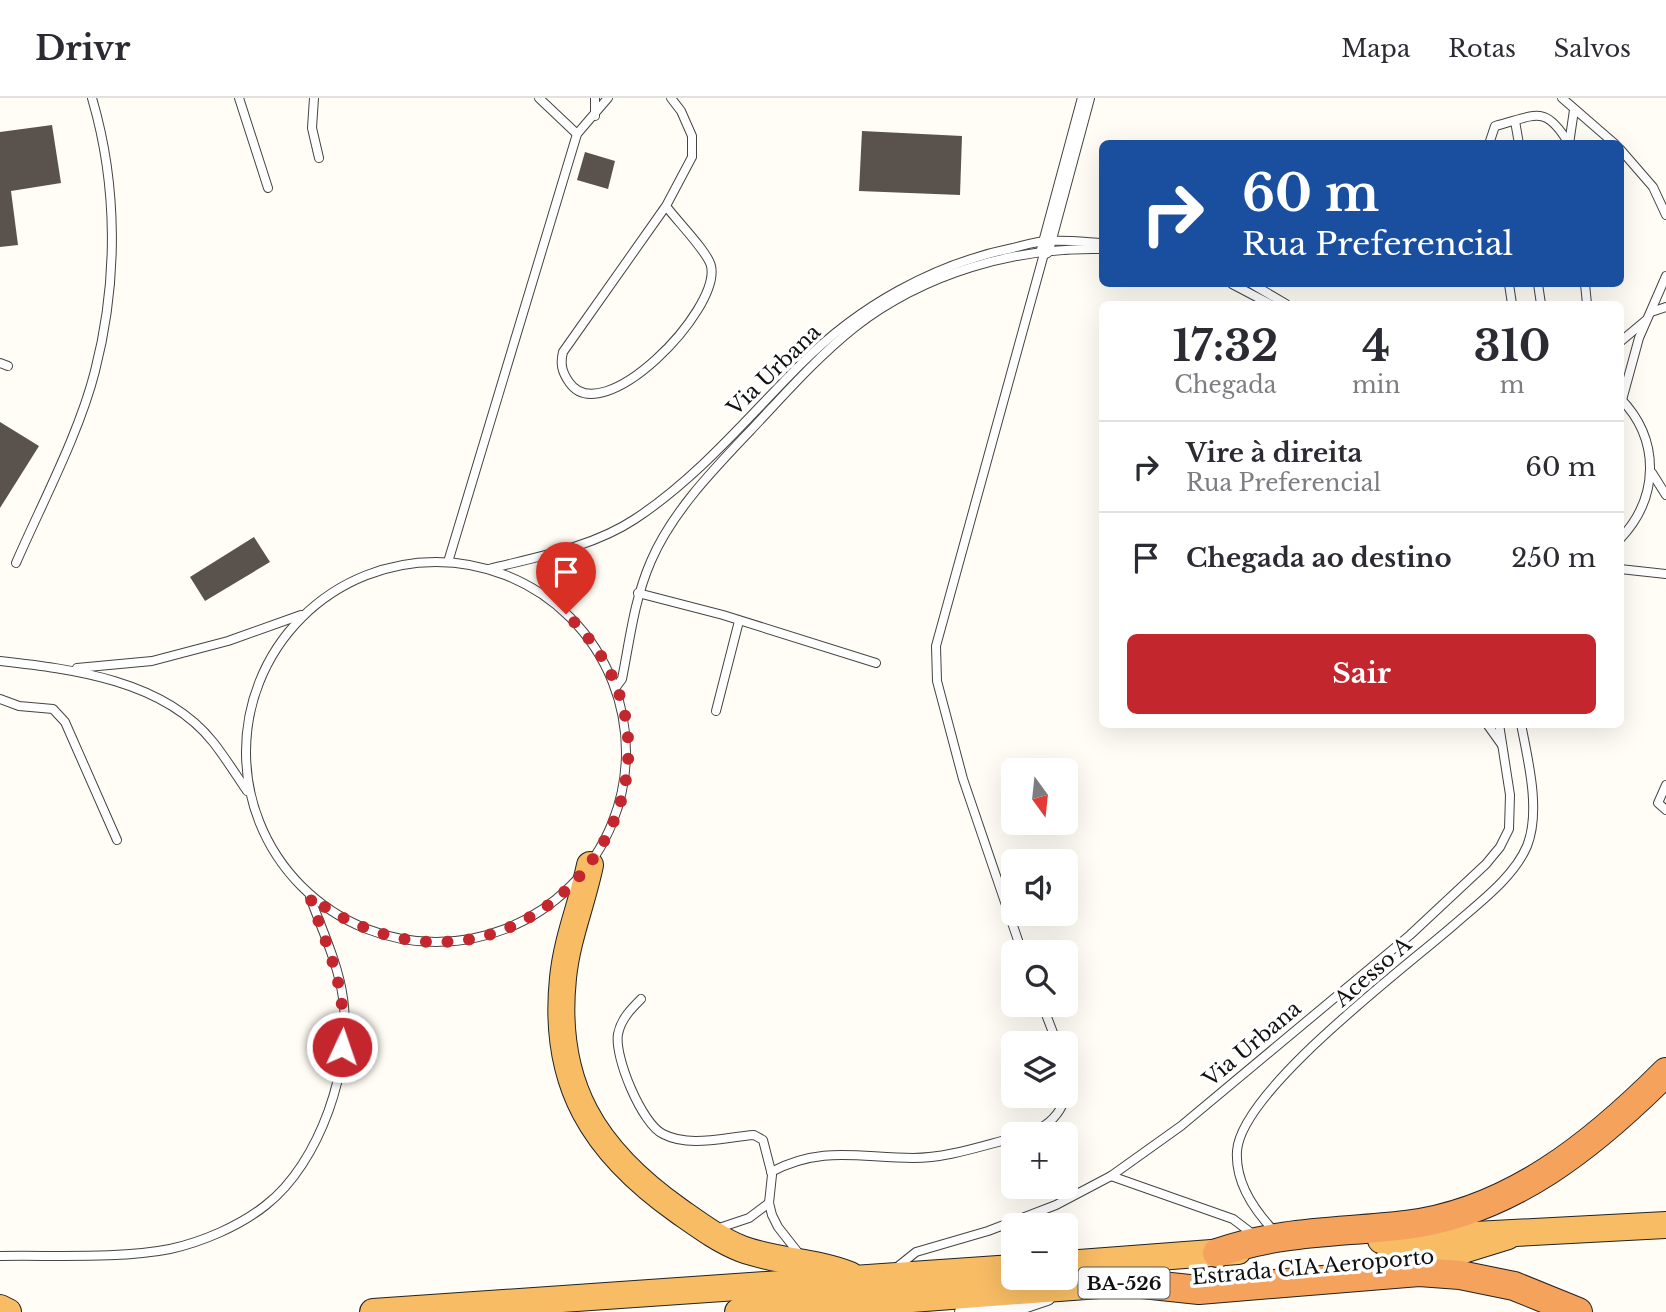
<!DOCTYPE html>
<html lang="pt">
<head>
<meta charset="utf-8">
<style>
  body { margin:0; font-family:"Libre Baskerville",serif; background:#f2f2f3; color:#2b2b33; height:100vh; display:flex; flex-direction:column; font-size:26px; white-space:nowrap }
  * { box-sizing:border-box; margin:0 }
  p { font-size:23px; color:#7c7c81 }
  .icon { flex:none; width:38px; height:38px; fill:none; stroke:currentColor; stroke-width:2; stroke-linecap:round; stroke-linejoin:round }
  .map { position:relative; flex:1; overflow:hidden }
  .sheet { position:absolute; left:1099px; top:203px; width:525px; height:427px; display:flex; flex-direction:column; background:#fff; border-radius:10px; box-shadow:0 7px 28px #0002 }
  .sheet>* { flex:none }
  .top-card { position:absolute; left:1099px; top:42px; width:525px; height:147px; border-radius:10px; box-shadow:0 7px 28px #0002; background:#1a4fa0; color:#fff; overflow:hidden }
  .needle { width:46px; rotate:165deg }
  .fabs { position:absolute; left:1001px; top:660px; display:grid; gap:14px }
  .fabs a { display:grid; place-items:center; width:77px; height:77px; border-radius:10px; background:#fff; box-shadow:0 7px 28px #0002; font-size:35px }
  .pin { position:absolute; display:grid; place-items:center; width:60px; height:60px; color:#fff; margin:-72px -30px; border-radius:50% 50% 50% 0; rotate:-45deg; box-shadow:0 0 7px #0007 }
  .pin .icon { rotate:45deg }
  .me { position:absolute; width:77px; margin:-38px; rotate:3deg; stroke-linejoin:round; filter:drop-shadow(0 0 5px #0008) }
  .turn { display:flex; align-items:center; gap:24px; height:147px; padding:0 28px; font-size:32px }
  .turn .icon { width:91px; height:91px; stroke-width:2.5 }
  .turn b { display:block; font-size:49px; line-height:60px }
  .eta { display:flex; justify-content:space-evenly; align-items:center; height:119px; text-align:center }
  .eta b { font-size:42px; font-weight:800; line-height:49px }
  .button { display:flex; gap:14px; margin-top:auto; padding:14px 28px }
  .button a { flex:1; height:80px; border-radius:10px; background:#c4262e; color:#fff; font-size:28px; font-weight:800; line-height:80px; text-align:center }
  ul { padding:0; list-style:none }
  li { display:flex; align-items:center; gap:21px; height:91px; padding:0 28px; border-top:2px solid #e1e1e2 }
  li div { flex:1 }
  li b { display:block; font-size:26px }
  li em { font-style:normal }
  header { display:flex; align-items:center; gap:42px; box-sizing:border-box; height:98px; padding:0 35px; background:#fff; border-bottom:2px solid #e1e1e2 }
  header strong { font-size:33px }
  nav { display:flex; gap:38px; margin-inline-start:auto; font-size:24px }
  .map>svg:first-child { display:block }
  .building { fill:#5a524d }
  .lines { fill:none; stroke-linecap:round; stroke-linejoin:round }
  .service-casing { stroke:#444; stroke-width:10 }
  .minor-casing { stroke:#444; stroke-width:18 }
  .trunk-casing { stroke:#222; stroke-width:28 }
  .motorway-casing { stroke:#222; stroke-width:30 }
  .service { stroke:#fff; stroke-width:8 }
  .minor { stroke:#fff; stroke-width:16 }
  .trunk { stroke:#f7bc64; stroke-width:26 }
  .motorway { stroke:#f5a25d; stroke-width:28 }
  .route { stroke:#c4262e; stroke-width:12; stroke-dasharray:0 21.6 }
  .labels { text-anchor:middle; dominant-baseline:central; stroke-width:7; stroke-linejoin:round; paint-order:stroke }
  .shield { fill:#fff; stroke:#585858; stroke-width:2 }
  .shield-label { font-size:19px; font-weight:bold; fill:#111 }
  .street-label { font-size:21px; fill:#111; stroke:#fff }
</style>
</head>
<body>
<header>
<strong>Drivr</strong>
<nav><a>Mapa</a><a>Rotas</a><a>Salvos</a></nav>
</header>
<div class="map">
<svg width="1666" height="1214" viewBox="0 0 1666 1214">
  <rect width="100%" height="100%" fill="#fffdf5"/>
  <!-- building -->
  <g class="building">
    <polygon points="52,27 61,85 11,93 18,147 0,149 0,34"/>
    <polygon points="862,33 962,38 960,97 859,93"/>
    <polygon points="585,54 615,63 608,91 577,82"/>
    <polygon points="0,324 39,348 0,410"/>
    <polygon points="254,439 270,464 205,503 190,479"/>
  </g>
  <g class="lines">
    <!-- service casing -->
    <g class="service-casing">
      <g id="service">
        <polyline points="239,0 268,90"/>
        <polyline points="314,0 312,30 319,60"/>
        <polyline points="539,0 577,36"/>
        <polyline points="595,0 595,18"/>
        <polyline points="1562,0 1615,46"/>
        <polyline points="1515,23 1519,46"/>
        <path d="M1489 46 1495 28C1535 18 1545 5 1569 46"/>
        <polyline points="1569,46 1574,12"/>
        <polyline points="1620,51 1653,89 1666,117"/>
        <path d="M666 108C676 122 708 154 711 168 721 212 602 334 569 284 562 274 560 266 563 254L666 108 692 59V38L681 13 671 0"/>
        <polyline points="1232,186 1270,206"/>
        <polyline points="1252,186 1286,206"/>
        <polyline points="1509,186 1512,206"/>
        <polyline points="1538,186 1541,206"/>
        <polyline points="1585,186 1587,206"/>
        <polyline points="1651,214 1666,209"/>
        <polyline points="1620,244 1645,223"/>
        <polyline points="0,265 8,268"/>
        <path d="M1620 300C1661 342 1659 400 1620 441"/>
        <polyline points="1622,302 1639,240 1666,178"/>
        <polyline points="1652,375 1666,397"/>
        <circle cx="436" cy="654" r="190"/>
        <polyline points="448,464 577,36 608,0"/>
        <path d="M16 465C42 405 79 336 95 273 118 184 118 88 92 0"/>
        <path d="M489 471C537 459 593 449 635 421 699 379 748 319 801 266 859 208 934 166 1013 150 1025 147 1037 143 1049 143 1067 142 1085 144 1102 145"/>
        <polyline points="1620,471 1666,476"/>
        <polyline points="638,495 723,517 876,565"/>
        <path d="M0 563C72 571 164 582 213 644 225 659 236 677 247 693"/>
        <polyline points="77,570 152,563 228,543 301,517"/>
        <path d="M616 589 622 581C630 541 634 502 651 463 672 414 713 372 750 333 784 297 816 260 855 229 925 175 1015 149 1102 151"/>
        <polyline points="0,601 19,608 53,611 65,624 117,742"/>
        <polyline points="716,613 739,523"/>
        <polyline points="1487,626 1502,647"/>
        <polyline points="1666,687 1658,705 1666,712"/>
        <polyline points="1022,854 963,681 937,583 936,548 1045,152"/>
        <path d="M641 901C631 911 621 921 618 936 614 959 642 1026 663 1036 690 1050 725 1039 754 1037L763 1042 772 1077 769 1105 772 1117 778 1129 800 1157"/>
        <polyline points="1042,906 1057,945"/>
        <path d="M1026 1036C1056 1027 1072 1003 1066 971"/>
        <path d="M771 1074C822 1047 860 1060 913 1060 947 1060 981 1048 1013 1040"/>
        <polyline points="1111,1078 1233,1121 1254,1137"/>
        <polyline points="716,1131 749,1120 769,1105"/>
        <path d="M1274 1133C1254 1112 1235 1084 1237 1053 1241 992 1406 869 1455 826 1480 804 1514 779 1527 748 1541 713 1528 662 1521 626"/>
        <path d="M0 1158C52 1157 120 1161 170 1151 202 1144 240 1128 266 1107 320 1065 353 967 343 900 338 865 322 832 310 799"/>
        <polyline points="896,1170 916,1154 988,1133 1056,1107 1111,1078 1181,1028 1410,837 1486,766 1500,749 1509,731 1510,697 1499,626"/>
      </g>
    </g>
    <!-- minor casing -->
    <g class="minor-casing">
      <g id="minor">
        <polyline points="1045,152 1086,0"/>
        <polyline points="963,1214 1023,1207 1047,1199"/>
      </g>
    </g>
    <!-- trunk casing -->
    <g class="trunk-casing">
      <g id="trunk">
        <path d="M590 767C582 806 567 840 563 880 552 986 594 1053 679 1113 699 1127 719 1142 742 1151 777 1164 815 1163 850 1177"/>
        <polyline points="1381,1142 1666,1127"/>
        <polyline points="1387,1164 1453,1155 1508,1138"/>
        <polyline points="1066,1166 1238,1153"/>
        <polyline points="0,1210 8,1214"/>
        <polyline points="373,1214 1013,1170"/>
        <polyline points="738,1214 1153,1183"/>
      </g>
    </g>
    <!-- motorway casing -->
    <g class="motorway-casing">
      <g id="motorway">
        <path d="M1217 1155C1283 1132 1338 1135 1406 1127 1511 1114 1594 1046 1666 974"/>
        <polyline points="1133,1185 1199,1192 1419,1174 1460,1177 1514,1188 1578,1214"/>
      </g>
    </g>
    <!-- service -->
    <use href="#service" class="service"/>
    <!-- minor -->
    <use href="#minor" class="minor"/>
    <!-- trunk -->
    <use href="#trunk" class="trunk"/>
    <!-- motorway -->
    <use href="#motorway" class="motorway"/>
  </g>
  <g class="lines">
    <!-- route -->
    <path class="route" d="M342 949C348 891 328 852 310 799 522 953 738 676 566 516"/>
  </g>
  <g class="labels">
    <!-- shield labels -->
    <rect class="shield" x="1078.5" y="1169.5" width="91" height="31" rx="5"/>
    <g class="shield-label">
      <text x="1124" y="1185">BA-526</text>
    </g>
    <!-- street labels -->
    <g class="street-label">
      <text transform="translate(774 272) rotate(-44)">Via Urbana</text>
      <text transform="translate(1373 874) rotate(-41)">Acesso A</text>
      <text transform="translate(1252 946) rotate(-40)">Via Urbana</text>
      <text transform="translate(1313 1169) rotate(-5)">Estrada CIA Aeroporto</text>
    </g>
  </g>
</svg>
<div class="fabs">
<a><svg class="needle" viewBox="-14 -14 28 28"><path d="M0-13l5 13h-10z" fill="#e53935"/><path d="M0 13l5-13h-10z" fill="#7c7c81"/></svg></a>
<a><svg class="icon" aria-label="sound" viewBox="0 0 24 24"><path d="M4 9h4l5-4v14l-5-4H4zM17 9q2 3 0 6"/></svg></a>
<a><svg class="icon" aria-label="search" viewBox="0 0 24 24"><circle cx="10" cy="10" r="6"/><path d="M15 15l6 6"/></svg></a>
<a><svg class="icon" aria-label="layers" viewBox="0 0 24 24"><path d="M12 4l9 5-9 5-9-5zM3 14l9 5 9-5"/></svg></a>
<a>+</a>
<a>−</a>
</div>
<div class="pin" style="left:566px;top:516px;background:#d93025"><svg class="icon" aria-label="arrive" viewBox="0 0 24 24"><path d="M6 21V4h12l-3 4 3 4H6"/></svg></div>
<svg class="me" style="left:342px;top:949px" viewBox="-20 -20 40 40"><circle r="17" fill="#c4262e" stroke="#fff" stroke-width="3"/><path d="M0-11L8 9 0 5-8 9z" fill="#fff"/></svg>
<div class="top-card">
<div class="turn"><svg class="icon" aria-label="right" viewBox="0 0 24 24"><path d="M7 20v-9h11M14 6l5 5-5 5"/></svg><div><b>60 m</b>Rua Preferencial</div></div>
</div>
<section class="sheet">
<div class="eta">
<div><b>17:32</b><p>Chegada</p></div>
<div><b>4</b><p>min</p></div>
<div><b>310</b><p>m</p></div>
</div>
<ul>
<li><svg class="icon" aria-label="right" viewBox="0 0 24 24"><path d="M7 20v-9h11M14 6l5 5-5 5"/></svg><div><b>Vire à direita</b><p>Rua Preferencial</p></div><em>60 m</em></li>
<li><svg class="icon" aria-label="arrive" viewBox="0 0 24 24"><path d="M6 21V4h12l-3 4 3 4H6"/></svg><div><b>Chegada ao destino</b></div><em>250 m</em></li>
</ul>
<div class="button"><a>Sair</a></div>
</section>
</div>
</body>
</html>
